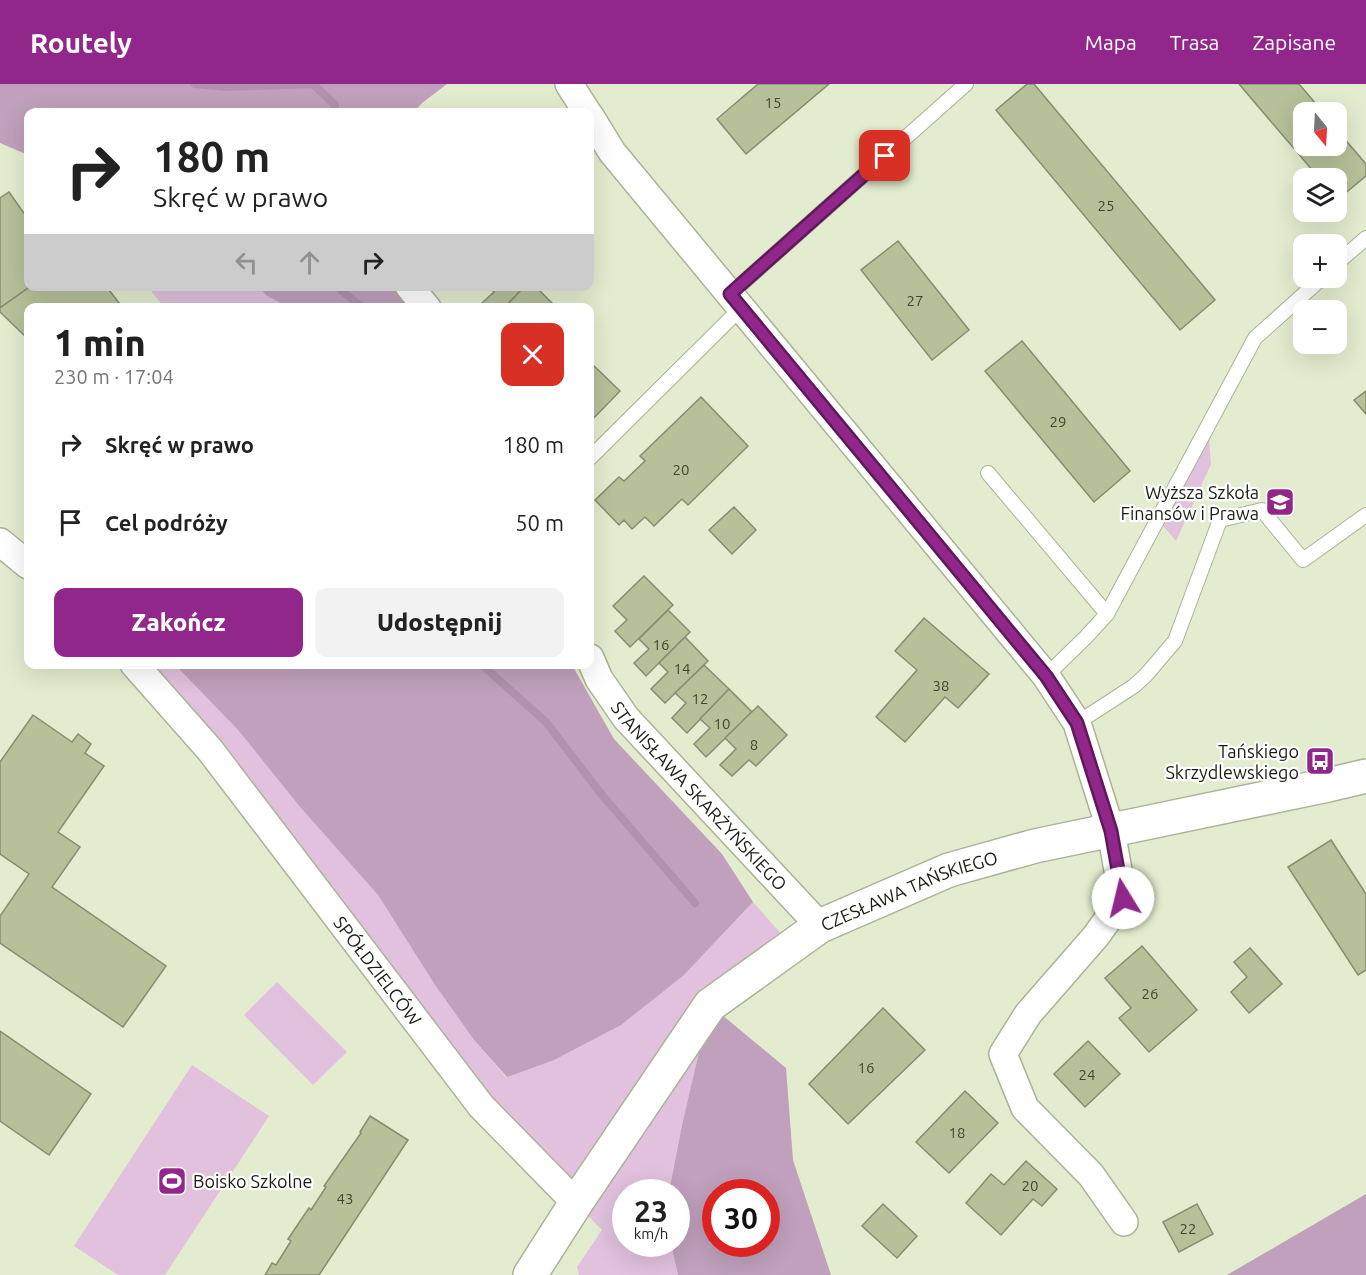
<!DOCTYPE html>
<html lang="pl">
<head>
<meta charset="utf-8">
<style>
  body { margin:0; font-family:Ubuntu,sans-serif; background:#f2f2f2; color:#222; height:100vh; display:flex; flex-direction:column; font-size:22px; white-space:nowrap }
  * { box-sizing:border-box; margin:0 }
  p { font-size:20px; color:#767676 }
  .icon { flex:none; width:33px; height:33px; fill:none; stroke:currentColor; stroke-width:2; stroke-linecap:round; stroke-linejoin:round }
  .map { position:relative; flex:1; overflow:hidden }
  .sheet { position:absolute; left:24px; top:219px; width:570px; height:366px; display:flex; flex-direction:column; background:#fff; border-radius:12px; box-shadow:0 6px 24px #0002 }
  .sheet>* { flex:none }
  .hud { position:absolute; left:24px; top:24px; width:570px; height:183px; border-radius:12px; box-shadow:0 6px 24px #0002; background:#fff; color:#222; overflow:hidden }
  .needle { width:39px; rotate:162deg }
  .controls { position:absolute; left:1293px; top:18px; display:grid; gap:12px }
  .controls a { display:grid; place-items:center; width:54px; height:54px; border-radius:12px; background:#fff; box-shadow:0 6px 24px #0002; font-size:30px }
  .speed { position:absolute; left:612px; top:1095px; display:flex; gap:12px; font-size:30px; font-weight:700; text-align:center }
  .speed>* { display:grid; place-content:center; width:78px; height:78px; border-radius:50%; background:#fff; box-shadow:0 6px 24px #0002; line-height:1 }
  .speed small { font-size:15px; font-weight:400 }
  .speed .limit { border:9px solid #d22; background:#fff; color:#111 }
  .pin { position:absolute; display:grid; place-items:center; width:51px; height:51px; color:#fff; margin:-26px; border-radius:12px; box-shadow:0 3px 9px #0006 }
  .me { position:absolute; width:66px; margin:-33px; rotate:351deg; stroke-linejoin:round; filter:drop-shadow(0 0 4px #0008) }
  .turn { display:flex; align-items:center; gap:21px; height:126px; padding:0 30px; font-size:27px }
  .turn .icon { width:78px; height:78px; stroke-width:2.5 }
  .turn b { display:block; font-size:42px; line-height:51px }
  .lanes { display:flex; align-items:center; height:57px; padding:0 30px; background:#0003; justify-content:center; gap:30px; direction:ltr }
  .lanes .off { opacity:.35 }
  .round { display:grid; place-items:center; flex:none; width:63px; height:63px; border-radius:12px; background:#f2f2f2 }
  .head { display:flex; align-items:center; justify-content:space-between; height:102px; padding:0 30px }
  h1 { font-size:36px; font-weight:800; line-height:45px }
  .button { display:flex; gap:12px; margin-top:auto; padding:12px 30px }
  .button a { flex:1; height:69px; border-radius:12px; background:#91278b; color:#fff; font-size:24px; font-weight:800; line-height:69px; text-align:center }
  .button a+a { background:#f2f2f2; color:#222 }
  ul { padding:0; list-style:none }
  li { display:flex; align-items:center; gap:18px; height:78px; padding:0 30px }
  li div { flex:1 }
  li b { display:block; font-size:22px }
  li em { font-style:normal }
  header { display:flex; align-items:center; gap:36px; box-sizing:border-box; height:84px; padding:0 30px; background:#91278b; color:#fff }
  header strong { font-size:28px }
  nav { display:flex; gap:33px; margin-inline-start:auto; font-size:21px }
  .map>svg:first-child { display:block }
  .green { fill:#e1c1dd }
  .forest { fill:#c0a0bc; fill-rule:evenodd }
  .lines { fill:none; stroke-linecap:round; stroke-linejoin:round }
  .stream { stroke:#b191ad; stroke-width:8 }
  .building { fill:#b6c099; stroke:#868d72; stroke-width:1.5 }
  .lane-casing { stroke:#abb397; stroke-width:16 }
  .street-casing { stroke:#abb397; stroke-width:30 }
  .secondary-casing { stroke:#abb397; stroke-width:36 }
  .lane { stroke:#fff; stroke-width:14 }
  .street { stroke:#fff; stroke-width:27 }
  .secondary { stroke:#fff; stroke-width:33 }
  .route-casing { stroke:#5e195a; stroke-width:15 }
  .route { stroke:#91278b; stroke-width:10 }
  .labels { text-anchor:middle; dominant-baseline:central; stroke-width:4.5; stroke-linejoin:round; paint-order:stroke }
  .number-label { font-size:15px; fill:#414634 }
  .poi-label { font-size:18px; fill:#1a1d12; stroke:#fff; text-anchor:end }
  .street-label { font-size:18px; fill:#1a1d12; stroke:#fff }
</style>
</head>
<body>
<header>
<strong>Routely</strong>
<nav><a>Mapa</a><a>Trasa</a><a>Zapisane</a></nav>
</header>
<div class="map">
<svg width="1366" height="1191" viewBox="0 0 1366 1191">
  <rect width="100%" height="100%" fill="#e3ecce"/>
  <!-- green -->
  <g class="green">
    <polygon points="148,203 259,203 267,212 288,223 164,223"/>
    <polygon points="1208,341 1211,380 1176,457 1158,436"/>
    <polygon points="153,581 178,581 180,586 238,646 300,723 378,811 435,901 474,956 506,993 684,891 753,818 792,862 710,922 682,1041 669,1108 626,1108 626,1160 671,1160 678,1191 579,1191 577,1183 602,1146 481,1022 210,666"/>
    <polygon points="277,898 347,968 313,1001 244,931"/>
    <polygon points="192,981 269,1032 165,1191 118,1191 74,1162"/>
  </g>
  <!-- forest -->
  <g class="forest">
    <polygon points="0,0 447,0 422,19 414,28 28,28 28,71 0,59"/>
    <polygon points="259,203 391,203 410,223 288,223 267,212"/>
    <polygon points="178,581 572,581 614,655 722,770 753,818 684,891 621,941 554,976 507,993 474,956 435,901 378,811 300,723 238,646 180,586"/>
    <path d="M710 921 786 984 793 1076 831 1191H678L671 1160H676V1108H669L682 1041ZM716 1108H766V1160H716Z"/>
    <polygon points="1366,1110 1366,1191 1227,1191"/>
  </g>
  <g class="lines">
    <!-- stream -->
    <g class="stream">
      <polyline points="195,0 225,3 313,0 335,21 334,28"/>
      <polyline points="340,202 342,207 363,224"/>
      <polyline points="481,580 546,638 602,711 695,819"/>
    </g>
  </g>
  <!-- building -->
  <g class="building">
    <polygon points="758,0 829,0 746,70 717,35"/>
    <polygon points="1027,0 1034,0 1215,216 1180,246 996,26"/>
    <polygon points="1239,0 1299,0 1323,28 1304,28 1304,62 1336,62 1336,45 1366,80 1366,92 1337,116 1336,94 1319,94"/>
    <polygon points="9,108 28,135 28,202 31,202 0,224 0,114"/>
    <polygon points="898,157 969,246 932,276 861,186"/>
    <polygon points="31,202 106,202 123,224 28,224 28,255 0,228 0,224"/>
    <polygon points="489,202 525,202 504,224 486,224 482,219 494,208"/>
    <polygon points="525,202 535,202 554,221 551,224 504,224"/>
    <polygon points="1022,257 1130,387 1094,418 985,287"/>
    <polygon points="591,279 620,307 590,338 590,280"/>
    <polygon points="1366,307 1366,330 1354,316"/>
    <polygon points="701,313 748,362 688,421 682,415 654,442 645,433 632,445 624,436 619,441 595,416 619,393 624,397 645,377 640,372"/>
    <polygon points="734,423 756,446 732,470 709,446"/>
    <polygon points="644,492 673,521 630,563 615,547 627,536 613,522"/>
    <polygon points="668,526 690,548 646,592 634,579 649,565 639,555"/>
    <polygon points="924,534 989,590 958,624 945,613 905,658 876,633 917,586 895,567"/>
    <polygon points="685,553 708,577 665,619 651,605 668,588 659,579"/>
    <polygon points="704,581 729,605 687,649 672,634 686,619 675,609"/>
    <polygon points="729,605 752,628 706,673 694,660 710,644 700,635"/>
    <polygon points="758,622 787,651 756,682 749,676 732,692 720,681 736,665 725,654"/>
    <polygon points="33,631 72,658 78,650 91,660 85,669 104,682 58,748 80,763 52,803 166,882 123,943 0,859 0,832 29,790 0,770 0,678"/>
    <polygon points="1331,756 1366,810 1366,886 1358,891 1288,783"/>
    <polygon points="1142,862 1197,926 1149,968 1119,934 1131,924 1105,894"/>
    <polygon points="1250,864 1282,900 1249,929 1231,908 1247,893 1234,878"/>
    <polygon points="883,924 925,966 848,1040 809,1000"/>
    <polygon points="0,947 91,1010 49,1071 0,1037"/>
    <polygon points="1088,957 1120,990 1085,1023 1054,990"/>
    <polygon points="965,1007 998,1039 949,1089 916,1058"/>
    <polygon points="370,1032 408,1056 319,1191 265,1191 272,1179 276,1181 291,1157 288,1155 309,1124 311,1126 326,1103 324,1102 361,1049 360,1048"/>
    <polygon points="1026,1077 1057,1105 1042,1122 1033,1115 1001,1151 966,1119 991,1090 1004,1101"/>
    <polygon points="883,1120 917,1152 897,1174 862,1142"/>
    <polygon points="1197,1120 1213,1150 1179,1168 1163,1138"/>
  </g>
  <g class="lines">
    <!-- lane casing -->
    <g class="lane-casing">
      <g id="lane">
        <polyline points="1336,180 1366,154"/>
        <polyline points="730,210 966,0"/>
        <polyline points="590,374 741,224"/>
        <polyline points="988,389 1107,530 1086,553 1046,592"/>
        <polyline points="1107,530 1255,254 1322,194"/>
        <polyline points="1077,639 1134,602 1146,591 1175,557 1220,436 1262,426 1303,476 1366,431"/>
      </g>
    </g>
    <!-- street casing -->
    <g class="street-casing">
      <g id="street">
        <polyline points="569,0 587,28"/>
        <polyline points="590,32 612,68 1046,592 1077,639 1111,747 1123,814 1096,852 1028,930 1003,970 1025,1024 1091,1091 1124,1138"/>
        <polyline points="409,202 427,224"/>
        <polyline points="0,458 28,481"/>
        <path id="s1" d="M590 574 599 595 626 634 820 842"/>
        <path id="s2" d="M134 580 210 666 481 1022 576 1119"/>
      </g>
    </g>
    <!-- secondary casing -->
    <g class="secondary-casing">
      <g id="secondary">
        <path id="s3" d="M530 1191 576 1119 710 921 820 842 949 786 1035 762 1328 701 1366 692"/>
      </g>
    </g>
    <!-- lane -->
    <use href="#lane" class="lane"/>
    <!-- street -->
    <use href="#street" class="street"/>
    <!-- secondary -->
    <use href="#secondary" class="secondary"/>
  </g>
  <g class="lines">
    <!-- route casing -->
    <g class="route-casing">
      <polyline id="route" points="885,72 730,210 1046,592 1077,639 1111,747 1123,814"/>
    </g>
    <!-- route -->
    <use href="#route" class="route"/>
  </g>
  <!-- icons -->
  <defs>
    <g id="university-square" transform="scale(1.5)"><rect x="-9" y="-9" width="18" height="18" rx="4" fill="#91278b" stroke="#fff"/><path d="M0-5L7-2L0 1L-7-2ZM-4 1L0 2.5L4 1V4Q0 6-4 4Z" fill="#fff"/></g>
    <g id="bus-square" transform="scale(1.5)"><rect x="-9" y="-9" width="18" height="18" rx="4" fill="#91278b" stroke="#fff"/><path d="M-5-6H5V4H4V6H2V4H-2V6H-4V4H-5ZM-3.5-4V0h7V-4ZM-3.5 1.2v1.5H-2V1.2ZM2 1.2v1.5H3.5V1.2Z" fill="#fff"/></g>
    <g id="stadium-square" transform="scale(1.5)"><rect x="-9" y="-9" width="18" height="18" rx="4" fill="#91278b" stroke="#fff"/><path d="M0-5a6.5 5 0 1 0 0 10a6.5 5 0 1 0 0-10ZM-3.5-1.8h7v3.6h-7Z" fill="#fff"/></g>
  </defs>
  <g fill-rule="evenodd">
    <use href="#university-square" x="1280" y="418"/>
    <use href="#bus-square" x="1320" y="677"/>
    <use href="#stadium-square" x="172" y="1097"/>
  </g>
  <g class="labels">
    <!-- number labels -->
    <g class="number-label">
      <text x="773" y="18">15</text>
      <text x="1106" y="121">25</text>
      <text x="915" y="216">27</text>
      <text x="1058" y="337">29</text>
      <text x="681" y="385">20</text>
      <text x="661" y="560">16</text>
      <text x="682" y="584">14</text>
      <text x="941" y="601">38</text>
      <text x="700" y="614">12</text>
      <text x="722" y="639">10</text>
      <text x="754" y="660">8</text>
      <text x="1150" y="909">26</text>
      <text x="866" y="983">16</text>
      <text x="1087" y="990">24</text>
      <text x="957" y="1048">18</text>
      <text x="1030" y="1101">20</text>
      <text x="345" y="1114">43</text>
      <text x="1188" y="1144">22</text>
    </g>
    <!-- poi labels -->
    <g class="poi-label">
      <text x="1259" y="408">Wyższa Szkoła<tspan x="1259" dy="21">Finansów i Prawa</tspan></text>
      <text x="1299" y="667">Tańskiego<tspan x="1299" dy="21">Skrzydlewskiego</tspan></text>
      <text x="193" y="1097" text-anchor="start">Boisko Szkolne</text>
    </g>
    <!-- street labels -->
    <g class="street-label">
      <text stroke="none"><textPath href="#s1" startOffset="177">STANISŁAWA SKARŻYŃSKIEGO</textPath></text>
      <text stroke="none"><textPath href="#s3" startOffset="556">CZESŁAWA TAŃSKIEGO</textPath></text>
      <text stroke="none"><textPath href="#s2" startOffset="392">SPÓŁDZIELCÓW</textPath></text>
    </g>
  </g>
</svg>
<div class="controls">
<a><svg class="needle" viewBox="-14 -14 28 28"><path d="M0-13l5 13h-10z" fill="#e53935"/><path d="M0 13l5-13h-10z" fill="#767676"/></svg></a>
<a><svg class="icon" aria-label="layers" viewBox="0 0 24 24"><path d="M12 4l9 5-9 5-9-5zM3 14l9 5 9-5"/></svg></a>
<a>+</a>
<a>−</a>
</div>
<div class="speed"><div>23<small>km/h</small></div><div class="limit">30</div></div>
<div class="pin" style="left:885px;top:72px;background:#d93025"><svg class="icon" aria-label="arrive" viewBox="0 0 24 24"><path d="M6 21V4h12l-3 4 3 4H6"/></svg></div>
<svg class="me" style="left:1123px;top:814px" viewBox="-20 -20 40 40"><circle r="19" fill="#fff"/><path d="M0-13L10 11 0 6-10 11z" fill="#91278b"/></svg>
<div class="hud">
<div class="turn"><svg class="icon" aria-label="right" viewBox="0 0 24 24"><path d="M7 20v-9h11M14 6l5 5-5 5"/></svg><div><b>180 m</b>Skręć w prawo</div></div>
<div class="lanes"><svg class="icon off" aria-label="left" viewBox="0 0 24 24"><path d="M17 20v-9H6M10 6l-5 5 5 5"/></svg><svg class="icon off" aria-label="ahead" viewBox="0 0 24 24"><path d="M12 20V5M6 11l6-6 6 6"/></svg><svg class="icon" aria-label="right" viewBox="0 0 24 24"><path d="M7 20v-9h11M14 6l5 5-5 5"/></svg></div>
</div>
<section class="sheet">
<div class="head"><div><h1>1 min</h1><p>230 m · 17:04</p></div><a class="round" style="background:#d93025;color:#fff"><svg class="icon" aria-label="close" viewBox="0 0 24 24"><path d="M6 6l12 12M18 6L6 18"/></svg></a></div>
<ul>
<li><svg class="icon" aria-label="right" viewBox="0 0 24 24"><path d="M7 20v-9h11M14 6l5 5-5 5"/></svg><div><b>Skręć w prawo</b></div><em>180 m</em></li>
<li><svg class="icon" aria-label="arrive" viewBox="0 0 24 24"><path d="M6 21V4h12l-3 4 3 4H6"/></svg><div><b>Cel podróży</b></div><em>50 m</em></li>
</ul>
<div class="button"><a>Zakończ</a><a>Udostępnij</a></div>
</section>
</div>
</body>
</html>
